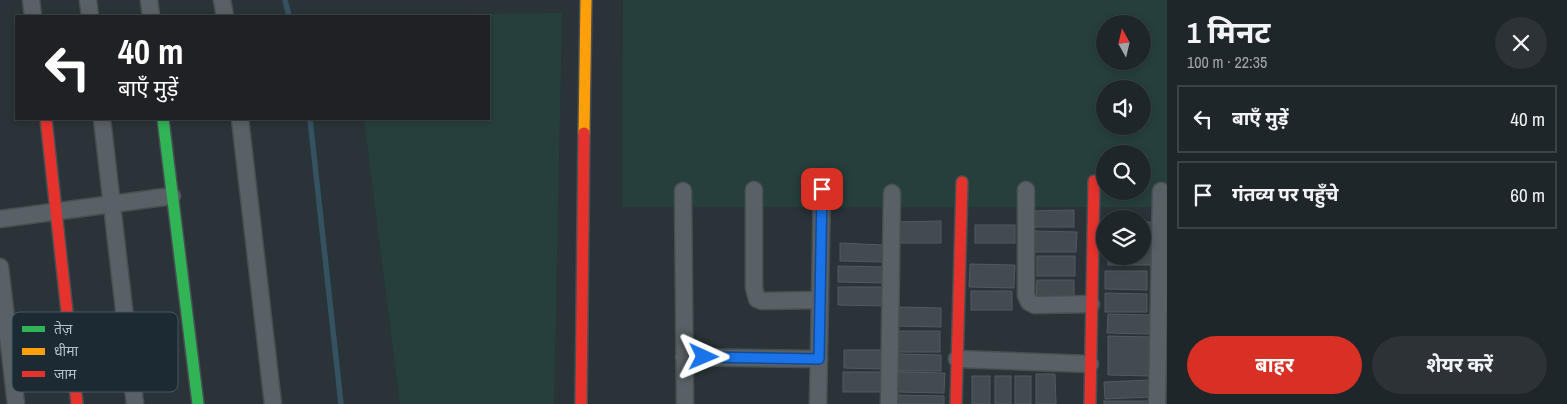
<!DOCTYPE html>
<html lang="hi">
<head>
<meta charset="utf-8">
<style>
	body { margin:0; font-family:"Archivo Narrow","Noto Sans Devanagari",sans-serif; background:#2c3236; color:#f1f3f6; height:100vh; display:flex; flex-direction:column; font-size:19px; white-space:nowrap }
	* { box-sizing:border-box; margin:0 }
	p { font-size:16px; color:#a1a5a8 }
	.icon { flex:none; width:28px; height:28px; fill:none; stroke:currentColor; stroke-width:2; stroke-linecap:round; stroke-linejoin:round }
	.map { position:relative; flex:1; overflow:hidden }
	.side { display:flex; flex-direction:column; background:#1f262a; width:400px }
	.side>* { flex:none }
	.hud { position:absolute; left:15px; top:15px; width:475px; height:105px; border-radius:0px; box-shadow:0 2px 8px #0003,0 0 0 1px #3c4347; background:#202124; color:#fff; overflow:hidden }
	.needle { width:32px; rotate:352deg }
	.buttons { position:absolute; left:1096px; top:15px; display:grid; gap:10px }
	.buttons a { display:grid; place-items:center; width:55px; height:55px; border-radius:50%; background:#1f262a; box-shadow:0 2px 8px #0003,0 0 0 1px #3c4347; font-size:25px }
	.pin { position:absolute; display:grid; place-items:center; width:42px; height:42px; color:#fff; margin:-21px; border-radius:10px; box-shadow:0 2px 8px #0006 }
	.me { position:absolute; width:55px; margin:-28px; rotate:91deg; stroke-linejoin:round; filter:drop-shadow(0 0 4px #0008) }
	.turn { display:flex; align-items:center; gap:18px; height:105px; padding:0 20px; font-size:22px }
	.turn .icon { width:65px; height:65px; stroke-width:2.5 }
	.turn b { display:block; font-size:35px; line-height:42px }
	.round { display:grid; place-items:center; flex:none; width:52px; height:52px; border-radius:26px; background:#2c3236 }
	.head { display:flex; align-items:center; justify-content:space-between; height:85px; padding:0 20px }
	h1 { font-size:30px; font-weight:700; line-height:38px }
	.cta { display:flex; gap:10px; margin-top:auto; padding:10px 20px }
	.cta a { flex:1; height:58px; border-radius:30px; background:#d93025; color:#fff; font-size:20px; font-weight:700; line-height:58px; text-align:center }
	.cta a+a { background:#2c3236; color:#f1f3f6 }
	ul { padding:0; list-style:none }
	li { display:flex; align-items:center; gap:15px; height:68px; margin:0 10px 8px; padding:0 10px; border:2px solid #3c4347; border-radius:0px }
	li div { flex:1 }
	li b { display:block; font-size:19px }
	li em { font-style:normal }
	main { display:flex; flex:1; min-height:0 }
	.map>svg:first-child { display:block }
	.green { fill:#263f3c; fill-rule:evenodd }
	.lines { fill:none; stroke-linecap:round; stroke-linejoin:round }
	.stream { stroke:#355261; stroke-width:5.5 }
	.building { fill:#424b4f; stroke:#515b5f }
	.street-casing { stroke:#474f53; stroke-width:19 }
	.fast-casing { stroke:#474f53; stroke-width:14 }
	.slow-casing { stroke:#474f53; stroke-width:14 }
	.jam-casing { stroke:#474f53; stroke-width:14 }
	.street { stroke:#596166; stroke-width:16 }
	.fast { stroke:#30b455; stroke-width:11 }
	.slow { stroke:#ff9f0a; stroke-width:11 }
	.jam { stroke:#e5322d; stroke-width:11 }
	.route-casing { stroke:#114b97; stroke-width:12 }
	.route { stroke:#1a73e8; stroke-width:9 }
	.key { fill:#1c2b33; stroke:#495860; stroke-width:1 }
	.key-label { font-size:14px; fill:#b3c1c9 }
</style>
</head>
<body>
<main>
<div class="map">
<svg width="1167" height="404" viewBox="0 0 1167 404">
	<rect width="100%" height="100%" fill="#293338"/>
	<g class="green">
		<path d="M623 0H1167V207H622ZM1105 24H1142V61H1105ZM1105 89H1142V126H1105ZM1105 154H1142V191H1105Z"/>
		<polygon points="562,13 554,404 400,404 364,119 489,119 489,16 351,15"/>
	</g>
	<g class="lines">
		<g class="stream">
			<polyline points="285,0 289,16"/>
			<polyline points="310,119 341,404"/>
		</g>
	</g>
	<g class="building">
		<polygon points="1074,210 1074,227 1032,227 1032,211"/>
		<polygon points="941,221 941,243 898,243 898,222"/>
		<rect x="1142" y="222" width="12" height="16"/>
		<rect x="975" y="225" width="40" height="18"/>
		<polygon points="1032,231 1077,232 1076,252 1031,252"/>
		<polygon points="840,243 883,245 883,262 840,261"/>
		<polygon points="1142,245 1153,245 1153,265 1108,265 1108,256 1142,256"/>
		<rect x="1037" y="256" width="38" height="20"/>
		<polygon points="970,264 1015,265 1014,288 969,287"/>
		<polygon points="838,266 884,267 884,283 838,282"/>
		<polygon points="1105,271 1147,271 1147,290 1105,289"/>
		<polygon points="1037,280 1074,280 1074,300 1036,299"/>
		<polygon points="838,287 885,287 885,306 838,305"/>
		<rect x="971" y="291" width="41" height="19"/>
		<polygon points="1105,293 1147,294 1147,312 1105,312"/>
		<polygon points="899,307 941,308 941,327 898,326"/>
		<polygon points="1108,314 1150,315 1149,334 1107,333"/>
		<rect x="895" y="331" width="45" height="21"/>
		<polygon points="1108,336 1150,337 1149,376 1108,375"/>
		<polygon points="844,350 884,350 884,369 844,368"/>
		<polygon points="898,354 941,355 941,371 898,371"/>
		<rect x="843" y="372" width="42" height="20"/>
		<polygon points="898,372 945,373 944,393 897,392"/>
		<polygon points="1036,374 1055,374 1056,404 1036,404"/>
		<rect x="972" y="376" width="18" height="28"/>
		<rect x="995" y="376" width="16" height="28"/>
		<rect x="1015" y="376" width="16" height="28"/>
		<polygon points="1150,380 1151,397 1105,399 1104,382"/>
		<polygon points="897,395 944,396 944,404 897,404"/>
		<rect x="1104" y="401" width="45" height="3"/>
	</g>
	<g class="lines">
		<defs>
			<g id="street">
				<polyline points="31,0 33,16"/>
				<polyline points="88,0 90,16"/>
				<polyline points="149,0 151,16"/>
				<polyline points="222,0 225,16"/>
				<polyline points="102,119 135,404"/>
				<polyline points="240,119 273,404"/>
				<polyline points="754,190 754,288 757,299 762,301 820,300"/>
				<polyline points="1026,190 1026,295 1029,302 1035,305 1091,304"/>
				<polyline points="683,191 685,404"/>
				<polyline points="0,219 172,196"/>
				<polyline points="0,267 16,404"/>
				<polyline points="684,357 819,359"/>
				<polyline points="957,359 1090,364"/>
				<polyline points="818,404 822,189"/>
				<polyline points="889,404 892,193"/>
				<polyline points="1157,404 1161,191"/>
			</g>
			<polyline id="fast" points="163,119 198,404"/>
			<polyline id="slow" points="584,133 586,0"/>
			<g id="jam">
				<polyline points="46,119 77,404"/>
				<polyline points="581,404 584,133"/>
				<polyline points="956,404 962,182"/>
				<polyline points="1090,404 1094,181"/>
			</g>
		</defs>
		<use href="#street" class="street-casing"/>
		<use href="#fast" class="fast-casing"/>
		<use href="#slow" class="slow-casing"/>
		<use href="#jam" class="jam-casing"/>
		<use href="#street" class="street"/>
		<use href="#fast" class="fast"/>
		<use href="#slow" class="slow"/>
		<use href="#jam" class="jam"/>
	</g>
	<g class="lines">
		<defs>
			<polyline id="route" points="704,357 819,359 822,189"/>
		</defs>
		<use href="#route" class="route-casing"/>
		<use href="#route" class="route"/>
	</g>
	<rect x="12" y="312" width="166" height="80" rx="8" class="key"/>
	<rect x="22" y="326" width="23" height="6" fill="#30b455"/>
	<rect x="22" y="348" width="23" height="7" fill="#ff9f0a"/>
	<rect x="22" y="371" width="23" height="6" fill="#e5322d"/>
	<g class="key-label">
		<text x="54" y="334">तेज़</text>
		<text x="54" y="356">धीमा</text>
		<text x="54" y="379">जाम</text>
	</g>
</svg>
<div class="buttons">
<a><svg class="needle" viewBox="-14 -14 28 28"><path d="M0-13l5 13h-10z" fill="#e53935"/><path d="M0 13l5-13h-10z" fill="#a1a5a8"/></svg></a>
<a><svg class="icon" aria-label="sound" viewBox="0 0 24 24"><path d="M4 9h4l5-4v14l-5-4H4zM17 9q2 3 0 6"/></svg></a>
<a><svg class="icon" aria-label="search" viewBox="0 0 24 24"><circle cx="10" cy="10" r="6"/><path d="M15 15l6 6"/></svg></a>
<a><svg class="icon" aria-label="layers" viewBox="0 0 24 24"><path d="M12 4l9 5-9 5-9-5zM3 14l9 5 9-5"/></svg></a>
</div>
<div class="pin" style="left:822px;top:189px;background:#d93025"><svg class="icon" aria-label="arrive" viewBox="0 0 24 24"><path d="M6 21V4h12l-3 4 3 4H6"/></svg></div>
<svg class="me" style="left:704px;top:357px" viewBox="-20 -20 40 40"><path d="M0-17L14 15 0 8-14 15z" fill="#1a73e8" stroke="#fff" stroke-width="4"/></svg>
<div class="hud">
<div class="turn"><svg class="icon" aria-label="left" viewBox="0 0 24 24"><path d="M17 20v-9H6M10 6l-5 5 5 5"/></svg><div><b>40 m</b>बाएँ मुड़ें</div></div>
</div>
</div>
<section class="side">
<div class="head"><div><h1>1 मिनट</h1><p>100 m · 22:35</p></div><a class="round"><svg class="icon" aria-label="close" viewBox="0 0 24 24"><path d="M6 6l12 12M18 6L6 18"/></svg></a></div>
<ul>
<li><svg class="icon" aria-label="left" viewBox="0 0 24 24"><path d="M17 20v-9H6M10 6l-5 5 5 5"/></svg><div><b>बाएँ मुड़ें</b></div><em>40 m</em></li>
<li><svg class="icon" aria-label="arrive" viewBox="0 0 24 24"><path d="M6 21V4h12l-3 4 3 4H6"/></svg><div><b>गंतव्य पर पहुँचे</b></div><em>60 m</em></li>
</ul>
<div class="cta"><a>बाहर</a><a>शेयर करें</a></div>
</section>
</main>
</body>
</html>
